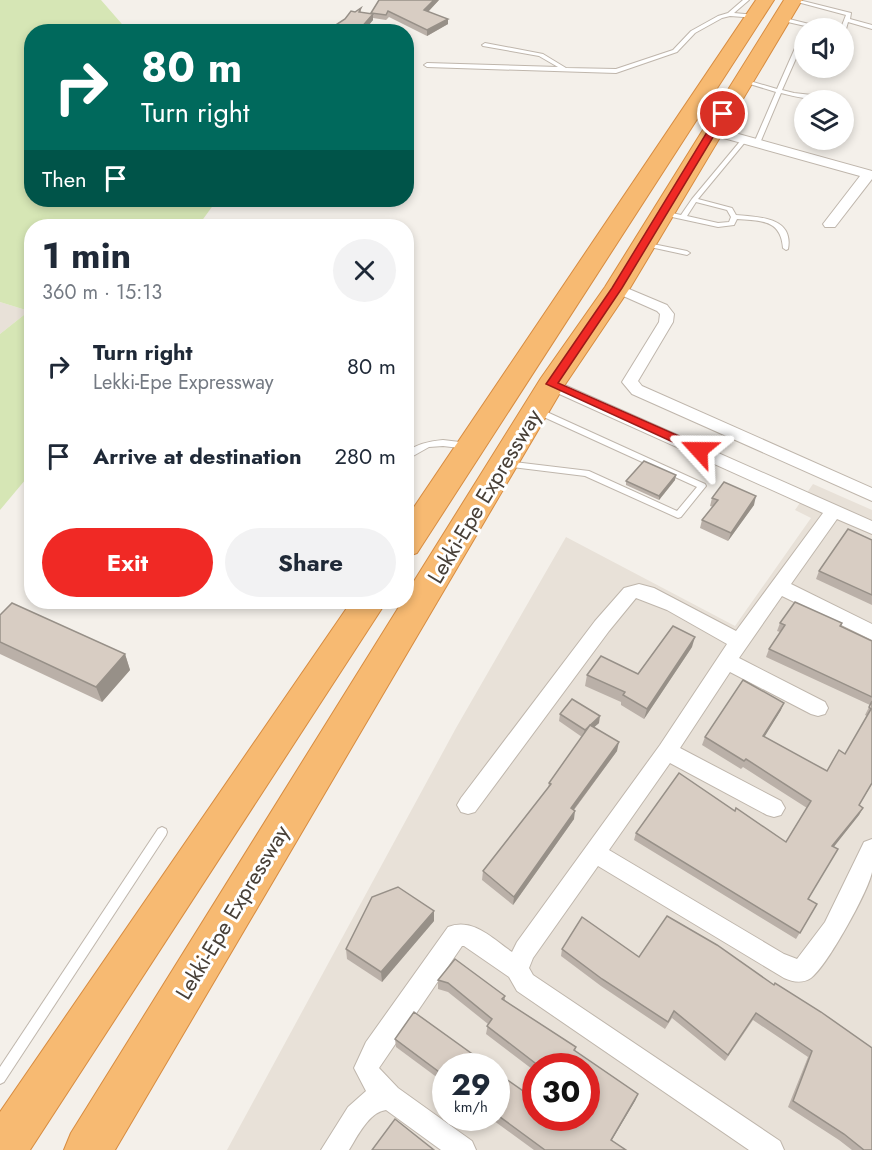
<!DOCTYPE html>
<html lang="en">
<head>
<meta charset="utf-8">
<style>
	body { margin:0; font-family:Jost,sans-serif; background:#f2f2f3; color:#1f2937; height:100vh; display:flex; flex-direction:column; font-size:22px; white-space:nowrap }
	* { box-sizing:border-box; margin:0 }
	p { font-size:20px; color:#747a83 }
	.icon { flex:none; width:33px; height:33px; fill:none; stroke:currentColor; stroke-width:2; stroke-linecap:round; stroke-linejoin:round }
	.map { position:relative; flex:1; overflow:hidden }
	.details { position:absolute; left:24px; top:219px; width:390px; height:390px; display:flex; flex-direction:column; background:#fff; border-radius:24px; box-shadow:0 3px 9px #0003 }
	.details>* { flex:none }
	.banner { position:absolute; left:24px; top:24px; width:390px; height:183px; border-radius:24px; box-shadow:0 3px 9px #0003; background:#00695c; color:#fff; overflow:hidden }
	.buttons { position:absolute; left:794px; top:18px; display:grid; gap:12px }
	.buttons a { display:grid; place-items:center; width:60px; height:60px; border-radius:50%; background:#fff; box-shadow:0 3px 9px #0003; font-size:30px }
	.speed { position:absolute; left:432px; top:1053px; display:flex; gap:12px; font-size:30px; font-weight:700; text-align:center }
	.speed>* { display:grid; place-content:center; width:78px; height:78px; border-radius:50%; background:#fff; box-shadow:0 3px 9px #0003; line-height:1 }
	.speed small { font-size:15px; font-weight:400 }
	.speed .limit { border:9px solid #d22; background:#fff; color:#111 }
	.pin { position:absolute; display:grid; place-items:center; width:51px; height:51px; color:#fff; margin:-26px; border:3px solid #fff; border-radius:50%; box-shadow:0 2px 6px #0007 }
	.me { position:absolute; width:66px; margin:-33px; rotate:294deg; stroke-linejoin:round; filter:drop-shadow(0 0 4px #0008) }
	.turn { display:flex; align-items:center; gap:21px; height:126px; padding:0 18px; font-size:27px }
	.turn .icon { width:78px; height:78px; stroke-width:2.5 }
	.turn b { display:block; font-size:42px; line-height:51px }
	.then { display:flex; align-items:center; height:57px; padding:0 18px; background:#0003; gap:12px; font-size:22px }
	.round { display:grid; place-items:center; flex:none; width:63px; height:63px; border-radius:32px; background:#f2f2f3 }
	.overview { display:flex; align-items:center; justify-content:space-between; height:102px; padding:0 18px }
	h1 { font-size:36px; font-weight:700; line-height:45px }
	.cta { display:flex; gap:12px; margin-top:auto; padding:12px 18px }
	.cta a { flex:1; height:69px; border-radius:36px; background:#f02925; color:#fff; font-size:24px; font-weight:700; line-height:69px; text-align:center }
	.cta a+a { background:#f2f2f3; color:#1f2937 }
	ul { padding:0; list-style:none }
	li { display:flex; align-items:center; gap:18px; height:90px; padding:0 18px }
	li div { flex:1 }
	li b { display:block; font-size:22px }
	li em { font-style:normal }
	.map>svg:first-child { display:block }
	.residential { fill:#e8e1d8; fill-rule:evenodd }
	.green { fill:#d6e6b5 }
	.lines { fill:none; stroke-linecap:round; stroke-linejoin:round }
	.lane-casing { stroke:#bfb6ac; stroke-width:2 }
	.street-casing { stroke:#bfb6ac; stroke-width:2 }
	.highway-casing { stroke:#d78c41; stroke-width:2 }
	.lane { fill:#fff; fill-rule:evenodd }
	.street { fill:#fff; fill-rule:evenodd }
	.highway { fill:#f7ba72; fill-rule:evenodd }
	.wall { fill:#bab0a8 }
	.shaded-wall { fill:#979088 }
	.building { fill:#d8cdc3; stroke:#979088; stroke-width:1.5 }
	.route { fill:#f02925; stroke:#9c1b18; stroke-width:1.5 }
	.labels { text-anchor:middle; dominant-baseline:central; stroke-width:6; stroke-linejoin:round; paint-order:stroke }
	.street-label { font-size:22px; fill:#484038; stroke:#fff }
</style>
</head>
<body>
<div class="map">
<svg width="872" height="1150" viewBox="0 0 872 1150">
	<rect width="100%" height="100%" fill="#f4f0ea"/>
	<g class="residential">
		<polygon points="0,302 29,311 0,334"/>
		<path d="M813 484 872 510V1150H227L456 728 566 537 735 626 811 518 795 510ZM446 1066H496V1118H446ZM536 1066H586V1118H536Z"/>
	</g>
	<polygon class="green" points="0,0 101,0 128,31 32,32 32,200 217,200 198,226 32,226 31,473 0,510 0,334 29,311 0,302"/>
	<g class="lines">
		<defs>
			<g id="lane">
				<polygon points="743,0 749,0 734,13 755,15 758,17 757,18 730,16 722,18 695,33 677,52 616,73 427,67 424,65 427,63 558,67 539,56 483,46 482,45 485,43 543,54 566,68 616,69 673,50 691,31 718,16 728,13"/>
				<polygon points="790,0 799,0 851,13 850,19 872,25 872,29 848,22 846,29 843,31 843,28 841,28 846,15"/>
				<polygon points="781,17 821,27 822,28 814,28 779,20 778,19"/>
				<path d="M796 46 801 47 782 90 794 93 838 98 841 100C822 102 800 98 781 93L760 143 755 144 754 143 776 92 740 81 743 79 777 89Z"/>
				<path d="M744 138 746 139V141L698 199 732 208 736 215C759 217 794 217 788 249L786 250 783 248C781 219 760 221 737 219L734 225 718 227 663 215 660 213 663 211 681 215 692 199 742 139ZM696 202 727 210 731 217 729 222 718 223 687 216Z"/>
				<polygon points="643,242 687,251 690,253 687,255 641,245 640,244"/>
				<polygon points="538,408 705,484 706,486 681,517 678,518 585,476 503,466 502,464 503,462 506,461 589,471 677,511 697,487 535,413 534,411 535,409"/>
				<path d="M443 440 468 443 472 446 468 449 443 446 429 447 406 460V452C417 444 429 441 443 440Z"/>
				<polygon points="162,827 166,829 167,832 166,835 4,1082 0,1084 0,1067 158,829"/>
			</g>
			<g id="street">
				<polygon points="713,127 872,171 872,179 835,227 825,227 823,224 860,176 709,134 707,131"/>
				<polygon points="617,284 667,305 674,314 673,322 638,381 642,386 872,488 872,501 632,394 622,382 659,322 660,314 657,311 612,291 610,288"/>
				<path d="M551 379 872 521V534L837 519 791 584 872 624V640L782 596 739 658 825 702 828 708 825 714 818 716 811 714 730 672 680 748 781 801 785 808 781 815 774 817 767 815 670 763 609 850 784 954 797 959 825 922 864 842 872 839C872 849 872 862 872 872 868 892 827 966 811 978 802 984 793 982 784 978L598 866 533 958 529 968 533 975 780 1141 784 1150H749L517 991 509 977 464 946H462L379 1068 398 1088 472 1141 476 1150H441L386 1110C369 1112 357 1137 349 1150H321L348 1107 366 1091 354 1068 366 1042 448 927C473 917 493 939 512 952L517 942 660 745 727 644 667 610 636 598 609 631 475 812 468 814 461 812 457 805 461 798 595 621 624 588 639 584 654 588 736 631 823 513 546 388 543 384Z"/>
			</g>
			<g id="highway">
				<polygon points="756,0 774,0 417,553 406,557 406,519"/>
				<polygon points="784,0 802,0 630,288 564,386 115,1150 64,1150 71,1133 402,602 406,602 406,594 541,378 605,287"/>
				<polygon points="351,602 386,602 30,1150 0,1150 0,1112"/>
			</g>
		</defs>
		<use href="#lane" class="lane-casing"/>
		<use href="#street" class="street-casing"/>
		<use href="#highway" class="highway-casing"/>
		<use href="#lane" class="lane"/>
		<use href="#street" class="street"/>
		<use href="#highway" class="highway"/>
	</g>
	<g class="wall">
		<polygon points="439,0 428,12 448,19 448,24 427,36 389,17 386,20 373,18 373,20 363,32 325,32 361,8 361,12 371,14 371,13"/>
		<polygon points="675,480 659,500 626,485 626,481"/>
		<polygon points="712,498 754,505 728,541 700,528 702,520 713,507 710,506"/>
		<polygon points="872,540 872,605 816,579 819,571"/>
		<polygon points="0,615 125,654 130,670 102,702 0,654"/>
		<polygon points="780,623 842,623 841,627 872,641 872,784 859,805 863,808 859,815 834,846 808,899 817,904 796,939 634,840 636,833 735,811 786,842 807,808 743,767 741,769 702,745 705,737 781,710 764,737 827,771 845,754 867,716 865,715 870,705 766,657 769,649 780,632 777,631"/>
		<polygon points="692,647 644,719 621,705 621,702 585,686 587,675 638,674"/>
		<polygon points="560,714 599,723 594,727 617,751 574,810 574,819 513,905 482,880 483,871 548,788 549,783 582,737 559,721"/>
		<polygon points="434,921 382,982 347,959 346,949"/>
		<polygon points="562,949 639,957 774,985 872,1150 852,1150 839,1140 788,1107 808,1057 753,1020 725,1061 672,1018 665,1029 601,986 561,956"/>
		<polygon points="438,980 505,996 505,1001 576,1047 575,1051 638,1094 635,1101 612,1140 626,1150 534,1150 490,1118 496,1118 496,1072 536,1118 586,1118 586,1066 536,1066 536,1072 486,1034 488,1024 448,992 438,989"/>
		<polygon points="395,1039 446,1066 446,1084 396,1047"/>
	</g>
	<g class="shaded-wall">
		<polygon points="434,0 439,0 424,16 424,10"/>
		<polygon points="373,14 373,20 363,32 360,32 360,29"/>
		<polygon points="448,19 448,24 427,36 427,30"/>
		<polygon points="676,475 675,480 659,500 659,496"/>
		<polygon points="756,496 754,505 728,541 731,533"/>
		<polygon points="695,637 692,647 644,719 647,709"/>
		<polygon points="125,654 130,670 102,702 96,687"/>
		<polygon points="784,703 781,710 760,744 763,736"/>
		<polygon points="600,716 599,723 583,737 585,730"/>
		<polygon points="619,742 617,751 569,816 571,808"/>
		<polygon points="863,808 859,815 829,853 832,846"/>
		<polygon points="575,811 574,819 513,905 514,897"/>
		<polygon points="434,911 434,921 382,982 381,972"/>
		<polygon points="638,1094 635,1101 608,1146 611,1140"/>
	</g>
	<g class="building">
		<polygon points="379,0 434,0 424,10 448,19 427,30 388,11 386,15 371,13"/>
		<polygon points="361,8 359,12 373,14 360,29 350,27 348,32 325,32 345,19 351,11 355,12"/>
		<polygon points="644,461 676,475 659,496 626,481"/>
		<polygon points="724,482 756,496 731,533 702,520 718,500 712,498"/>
		<polygon points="848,529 872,540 872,595 819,571"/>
		<polygon points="795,602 842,623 840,626 872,641 872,697 769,649 785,625 780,623"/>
		<polygon points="12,603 125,654 96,687 0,642 0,615"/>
		<polygon points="673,626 695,637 647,709 623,695 625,692 587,675 601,656 638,674"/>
		<polygon points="743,680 784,703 763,736 827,771 839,750 845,754 871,709 869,707 872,701 872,783 859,805 863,808 832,846 838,849 808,899 817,904 800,933 636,833 679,773 735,811 736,808 786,842 811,801 746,759 744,761 705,737"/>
		<polygon points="572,699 600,716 585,730 560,714"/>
		<polygon points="590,725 619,742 571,808 575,811 514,897 483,871 551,784 549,783"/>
		<polygon points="398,887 434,911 381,972 346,949 372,897"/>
		<polygon points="667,916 717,945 774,985 775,983 821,1012 872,1048 872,1150 864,1150 844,1134 793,1101 812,1051 756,1013 728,1055 674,1011 668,1022 602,979 562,949 582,917 639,957"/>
		<polygon points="455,959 505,996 502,999 576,1047 574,1050 638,1094 611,1140 626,1150 545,1150 496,1114 496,1072 536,1100 536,1118 586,1118 586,1066 539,1066 487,1026 492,1019 448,983 438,980"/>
		<polygon points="414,1012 489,1066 446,1066 446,1077 395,1039"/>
		<polygon points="395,1119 434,1150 372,1150"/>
	</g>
	<polygon class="route" points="723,112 727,114 622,288 558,383 704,447 705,450 704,453 699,454 546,384 612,288 718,114"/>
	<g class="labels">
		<g class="street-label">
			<text transform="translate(484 496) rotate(-59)">Lekki-Epe Expressway</text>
			<text transform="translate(232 912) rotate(-59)">Lekki-Epe Expressway</text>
		</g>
	</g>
</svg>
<div class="buttons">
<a><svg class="icon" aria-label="sound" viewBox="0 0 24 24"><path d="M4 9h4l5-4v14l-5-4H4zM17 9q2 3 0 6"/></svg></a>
<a><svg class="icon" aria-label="layers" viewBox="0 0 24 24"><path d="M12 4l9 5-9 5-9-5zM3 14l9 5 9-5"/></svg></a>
</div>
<div class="speed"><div>29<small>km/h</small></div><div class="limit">30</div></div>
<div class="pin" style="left:723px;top:114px;background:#d93025"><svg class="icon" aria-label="arrive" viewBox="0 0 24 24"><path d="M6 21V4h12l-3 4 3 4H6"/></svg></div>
<svg class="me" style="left:699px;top:450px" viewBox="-20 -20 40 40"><path d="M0-17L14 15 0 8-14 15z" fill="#f02925" stroke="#fff" stroke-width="4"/></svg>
<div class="banner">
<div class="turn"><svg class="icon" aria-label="right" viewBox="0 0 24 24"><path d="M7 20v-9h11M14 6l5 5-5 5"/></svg><div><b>80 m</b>Turn right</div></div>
<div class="then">Then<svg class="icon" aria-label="arrive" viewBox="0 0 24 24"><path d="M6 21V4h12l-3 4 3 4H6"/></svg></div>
</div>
<section class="details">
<div class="overview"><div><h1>1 min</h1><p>360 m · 15:13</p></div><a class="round"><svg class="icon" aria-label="close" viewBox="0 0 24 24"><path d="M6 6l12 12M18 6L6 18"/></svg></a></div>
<ul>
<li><svg class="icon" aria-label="right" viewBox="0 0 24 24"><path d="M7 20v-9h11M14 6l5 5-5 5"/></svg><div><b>Turn right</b><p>Lekki-Epe Expressway</p></div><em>80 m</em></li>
<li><svg class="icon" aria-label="arrive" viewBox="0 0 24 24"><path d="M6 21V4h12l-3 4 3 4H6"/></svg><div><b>Arrive at destination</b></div><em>280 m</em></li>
</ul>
<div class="cta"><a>Exit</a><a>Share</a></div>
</section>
</div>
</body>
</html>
